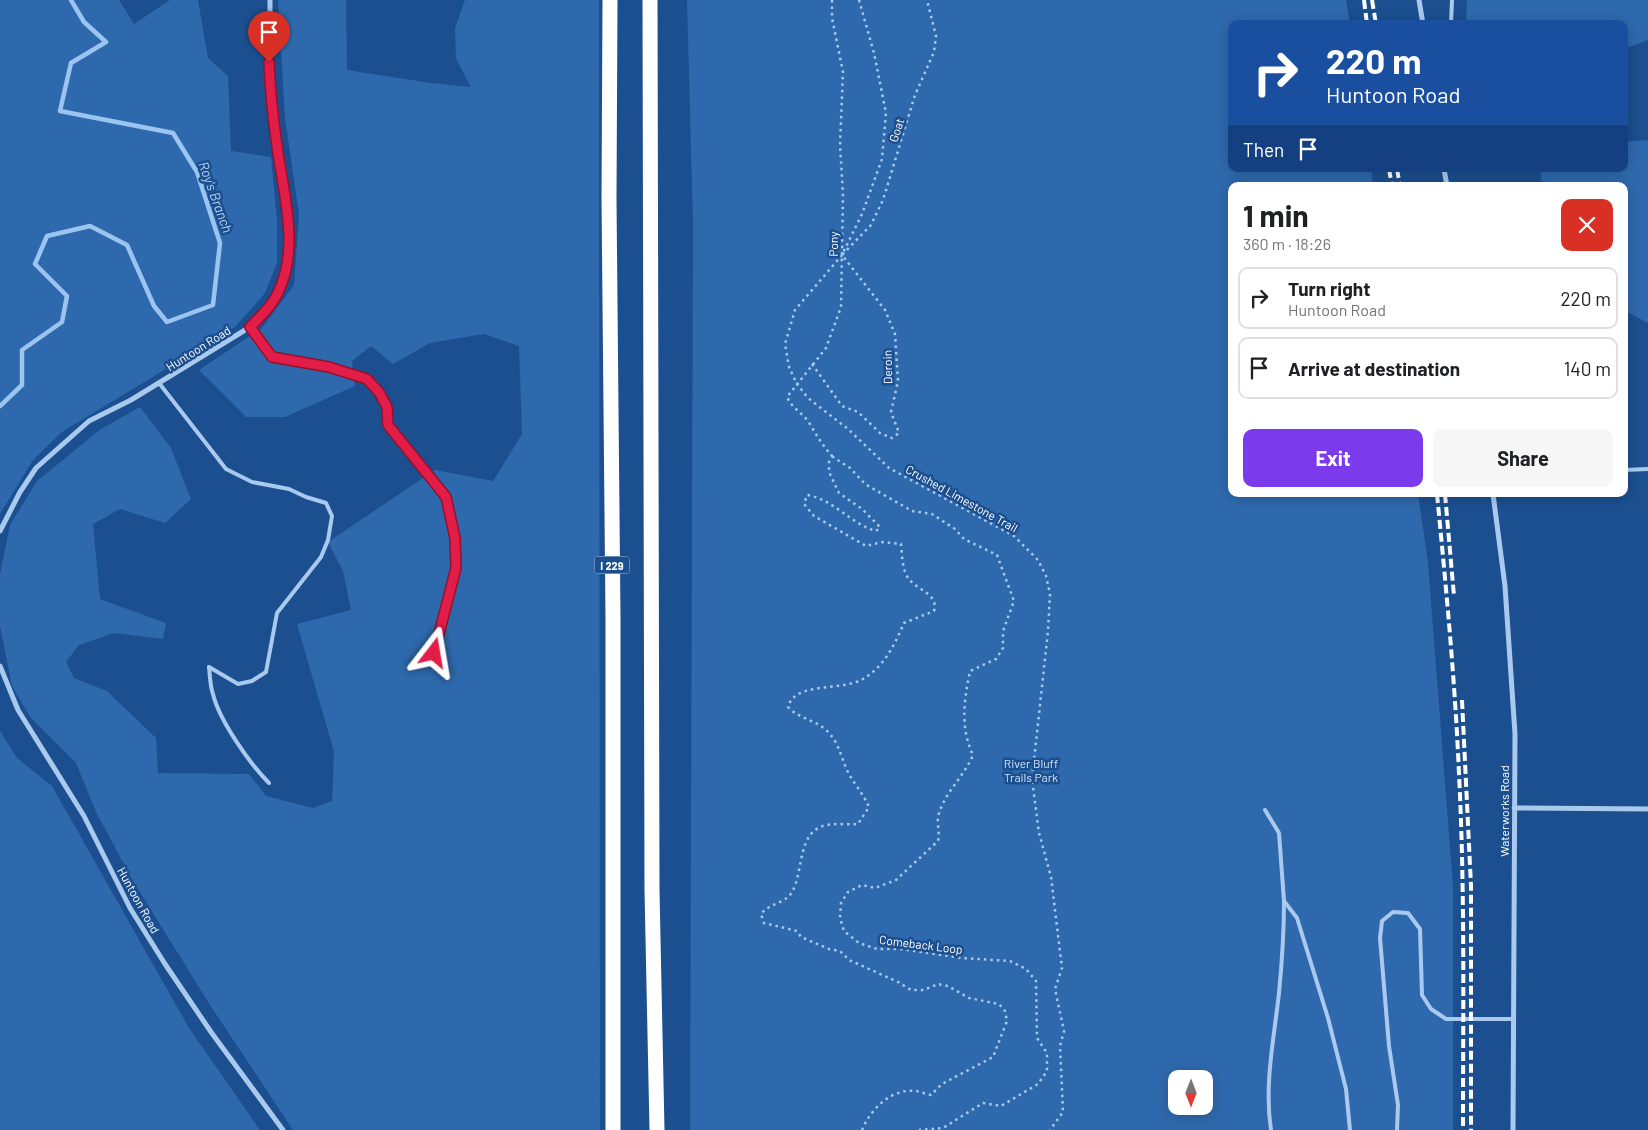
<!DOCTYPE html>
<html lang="en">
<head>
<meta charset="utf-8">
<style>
	body { margin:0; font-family:Barlow,sans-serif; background:#f6f6f6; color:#202124; height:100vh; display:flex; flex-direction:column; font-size:19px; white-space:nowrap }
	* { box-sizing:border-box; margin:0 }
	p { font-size:16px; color:#757577 }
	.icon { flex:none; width:28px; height:28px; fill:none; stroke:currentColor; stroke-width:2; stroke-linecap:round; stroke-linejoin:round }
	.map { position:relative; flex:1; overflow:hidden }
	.panel { position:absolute; left:1228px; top:182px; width:400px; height:315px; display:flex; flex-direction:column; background:#fff; border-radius:10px; box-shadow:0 2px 12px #0003 }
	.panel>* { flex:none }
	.top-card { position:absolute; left:1228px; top:20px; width:400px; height:152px; border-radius:10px; box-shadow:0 2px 12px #0003; background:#1a4fa0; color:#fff; overflow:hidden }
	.needle { width:32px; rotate:180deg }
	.tools { position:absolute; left:1168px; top:1070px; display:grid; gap:10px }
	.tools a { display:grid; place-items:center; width:45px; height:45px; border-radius:10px; background:#fff; box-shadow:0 2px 12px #0003; font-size:25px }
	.pin { position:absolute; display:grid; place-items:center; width:42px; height:42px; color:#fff; margin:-51px -21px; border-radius:50% 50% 50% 0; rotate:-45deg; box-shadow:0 0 5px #0007 }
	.pin .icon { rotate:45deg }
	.me { position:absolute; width:55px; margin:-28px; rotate:14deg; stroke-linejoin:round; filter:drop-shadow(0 0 4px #0008) }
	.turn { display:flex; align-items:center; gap:18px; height:105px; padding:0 15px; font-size:22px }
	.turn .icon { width:65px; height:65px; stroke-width:2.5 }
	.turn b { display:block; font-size:35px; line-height:42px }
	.then { display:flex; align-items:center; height:48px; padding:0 15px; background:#0003; gap:10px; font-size:19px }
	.round { display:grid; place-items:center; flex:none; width:52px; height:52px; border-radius:10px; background:#f6f6f6 }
	.head { display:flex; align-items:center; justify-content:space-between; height:85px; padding:0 15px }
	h1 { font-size:30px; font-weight:700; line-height:38px }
	.primary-button { display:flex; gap:10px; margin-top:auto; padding:10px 15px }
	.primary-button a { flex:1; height:58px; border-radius:10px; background:#7c3aed; color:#fff; font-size:20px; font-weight:700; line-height:58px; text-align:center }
	.primary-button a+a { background:#f6f6f6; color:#202124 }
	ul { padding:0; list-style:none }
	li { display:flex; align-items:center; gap:15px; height:62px; margin:0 10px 8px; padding:0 5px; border:2px solid #e0e0e0; border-radius:10px }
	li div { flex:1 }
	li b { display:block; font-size:19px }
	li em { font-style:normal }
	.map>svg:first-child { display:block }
	.green { fill:#2e69ad; fill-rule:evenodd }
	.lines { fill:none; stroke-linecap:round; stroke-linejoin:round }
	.stream { stroke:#9cc4f0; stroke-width:4.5 }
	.path { stroke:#a9c9ee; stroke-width:2.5; stroke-dasharray:2.5 4; stroke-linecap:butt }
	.lane { stroke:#a9c9ee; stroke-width:4 }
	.street { stroke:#a9c9ee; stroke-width:5 }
	.highway { stroke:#fff; stroke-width:15 }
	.rail { stroke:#fff; stroke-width:4; stroke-dasharray:9 4; stroke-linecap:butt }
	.route-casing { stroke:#92132f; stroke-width:12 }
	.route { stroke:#e11d48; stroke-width:9 }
	.labels { text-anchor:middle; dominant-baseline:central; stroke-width:5; stroke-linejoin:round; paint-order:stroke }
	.shield { fill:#1b4f8f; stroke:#bbcadd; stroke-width:1 }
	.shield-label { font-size:11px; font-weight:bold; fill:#fff }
	.street-label { font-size:12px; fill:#fff; stroke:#1b4f8f }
	.park-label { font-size:12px; fill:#cfe3fa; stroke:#1b4f8f }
	.water-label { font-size:14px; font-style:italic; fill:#b5d3f5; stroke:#1b4f8f }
</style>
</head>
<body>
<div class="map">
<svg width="1648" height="1130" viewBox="0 0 1648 1130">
	<rect width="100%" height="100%" fill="#1b4f8f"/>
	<g class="green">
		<polygon points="0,0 119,0 134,24 170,0 198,0 208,58 228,76 231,151 271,157 277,220 277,263 265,293 235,327 62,432 33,460 0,514"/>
		<polygon points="278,0 346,0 347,70 431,83 471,87 456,59 455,28 465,0 599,0 600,1130 293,1130 210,1005 133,881 96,812 76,763 31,718 12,686 0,626 0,574 10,525 37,481 101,429 140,407 171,448 191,499 165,523 120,509 93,524 100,599 166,623 163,639 114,633 79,645 66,662 74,678 107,691 156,738 158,773 249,774 266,796 313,808 332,801 334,752 297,624 351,610 343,571 328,542 435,470 493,481 522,434 519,346 484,334 430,343 393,364 371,346 352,361 355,386 285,417 246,417 199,370 262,328 294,285 299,215 285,118"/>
		<path d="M687 0H1346L1350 24H1231V169H1371L1373 186H1231V494H1418L1428 562 1453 886V1130H690L693 226ZM1176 1079H1204V1106H1176Z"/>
		<polygon points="1467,0 1648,0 1648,40 1624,49 1624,24 1466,24"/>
		<polygon points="1648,140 1648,323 1624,310 1624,186 1542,186 1540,169 1624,169 1624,142"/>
		<polygon points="0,731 17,758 52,786 189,1028 260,1130 0,1130"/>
	</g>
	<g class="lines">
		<polyline class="stream" points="0,406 22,385 22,350 62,322 67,296 35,264 47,236 90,226 127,245 154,306 167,322 213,305 220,243 197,172 173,133 60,111 71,63 106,42 84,22 71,0"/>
		<g class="path">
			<path d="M832 0V18L843 72 840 145 843 194 841 307 826 348 787 397C792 408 801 412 808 421 816 434 822 445 833 457"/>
			<polyline points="859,0 874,53 886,113 882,159 862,214 842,255 795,310 785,344 789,367 797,384 808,398 848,429 889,468 1014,536 1038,560 1046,576 1050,594 1048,631 1032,779 1039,833 1051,877 1062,968 1055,989 1064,1031 1060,1046 1063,1112 1050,1130"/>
			<polyline points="812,364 842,406 858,412 880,433 892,438 899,433 891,412 898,381 895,334 885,310 842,255 871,225 883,200 915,95 934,52 936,36 927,0"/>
			<path d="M862 1130C870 1110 891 1088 916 1091 921 1092 926 1094 931 1095L942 1084 993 1057 1007 1021 1005 1011 999 1004 969 998 948 986 938 984 924 990H911L898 982 849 960 840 951 829 949 801 937 797 931 764 923 761 914C769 903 785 904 792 892 804 871 797 830 827 825 837 823 848 825 858 824L869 807C864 795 855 785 849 774 841 759 840 744 828 732 817 720 799 719 788 707 795 681 840 692 863 679 884 667 895 644 904 623L934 611C939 594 917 590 909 579 902 571 902 554 901 544L882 542 866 546 814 516 804 504 807 495C833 499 851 524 876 531L880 527 862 509 839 493 829 472V462L833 457 850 468 865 484 912 511 932 514 955 529 964 539 997 555 1014 601 1003 631V648L996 659 970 671C964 700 960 728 973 755 964 777 943 794 938 817 937 825 940 833 938 841L896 880 875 888 862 885 848 892 841 903 840 918 844 931 859 943 877 949H901L962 958 1010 961 1026 969 1036 981 1037 1038 1047 1053V1071L1038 1084 1001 1106 983 1103 943 1128 919 1130"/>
		</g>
		<g class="lane">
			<polyline points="1451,24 1452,0"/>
			<path d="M250 327 272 357C302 361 363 366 380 394 387 406 386 422 392 429 407 448 437 477 446 498 468 549 447 603 434 653"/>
			<polyline points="159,383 226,469 252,482 289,489 306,497 326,503 332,516 328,540 321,557 277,613 266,672 252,681 238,684 209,667"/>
			<polyline points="1624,470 1648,469"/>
			<path d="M209 667C210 676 210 686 213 694 219 720 250 764 269 783"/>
			<polyline points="1265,810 1279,833 1284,901 1297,918 1328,1018 1346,1089 1350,1130"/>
			<path d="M1271 1130C1264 1084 1274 1039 1279 993 1282 962 1284 932 1284 901"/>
			<polyline points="1397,1130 1398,1105 1389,1046 1380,938 1382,921 1393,912 1408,913 1420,929 1422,995 1431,1009 1446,1019 1513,1019"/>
		</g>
		<g class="street">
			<polyline points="1419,0 1423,24"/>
			<polyline points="1444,169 1447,186"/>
			<polyline points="1493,494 1505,586 1515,734 1513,1130"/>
			<polyline points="0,531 20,492 36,468 89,421 131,400 250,327 270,307 280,289 286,271 288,239 286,199 277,146 270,80 270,0"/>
			<polyline points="0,666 18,710 84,816 130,908 165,964 211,1032 283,1130"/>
			<polyline points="1514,808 1648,809"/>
		</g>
		<g class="highway">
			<polyline points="610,0 609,199 613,618 613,1130"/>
			<polyline points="650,0 652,890 657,1130"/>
		</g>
		<g class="rail">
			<polyline points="1364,0 1367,24"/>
			<polyline points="1372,0 1376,24"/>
			<polyline points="1389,169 1392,186"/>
			<polyline points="1397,169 1400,186"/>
			<path d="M1437 494C1446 587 1455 680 1459 774 1465 892 1463 1011 1463 1130"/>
			<polyline points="1445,494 1454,596"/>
			<polyline points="1462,700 1471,886 1471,1130"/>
		</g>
	</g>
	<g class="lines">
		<defs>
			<path id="route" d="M269 62C270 90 273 118 277 146 283 191 299 245 280 288 274 304 262 315 250 327L272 357 329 367 367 379 379 392 387 407 388 425 446 497 455 538 456 568 434 653"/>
		</defs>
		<use href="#route" class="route-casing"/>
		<use href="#route" class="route"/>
	</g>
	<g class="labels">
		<rect class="shield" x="594.5" y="556.5" width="35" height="17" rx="4"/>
		<g class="shield-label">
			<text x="612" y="565">I 229</text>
		</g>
		<g class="street-label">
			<text transform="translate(896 130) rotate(-72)">Goat</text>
			<text transform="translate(833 244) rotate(-89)">Pony</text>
			<text transform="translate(198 348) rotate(-32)">Huntoon Road</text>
			<text transform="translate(887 367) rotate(-91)">Deroin</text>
			<text transform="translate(962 498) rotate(29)">Crushed Limestone Trail</text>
			<text transform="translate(1504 811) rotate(-90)">Waterworks Road</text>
			<text transform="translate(139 900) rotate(61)">Huntoon Road</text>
			<text transform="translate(921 944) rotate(7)">Comeback Loop</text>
		</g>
		<g class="park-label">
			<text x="1031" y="763">River Bluff<tspan x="1031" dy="14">Trails Park</tspan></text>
		</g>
		<g class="water-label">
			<text transform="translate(216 197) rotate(70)">Roy's Branch</text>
		</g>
	</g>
</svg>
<div class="tools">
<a><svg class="needle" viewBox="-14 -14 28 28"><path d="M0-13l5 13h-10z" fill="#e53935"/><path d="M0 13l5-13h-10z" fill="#757577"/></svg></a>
</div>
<div class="pin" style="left:269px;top:62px;background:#d93025"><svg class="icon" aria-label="arrive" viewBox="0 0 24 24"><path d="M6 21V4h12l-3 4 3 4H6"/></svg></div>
<svg class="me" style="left:434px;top:653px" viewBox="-20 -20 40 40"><path d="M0-17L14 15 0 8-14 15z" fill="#e11d48" stroke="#fff" stroke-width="4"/></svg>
<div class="top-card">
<div class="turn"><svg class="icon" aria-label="right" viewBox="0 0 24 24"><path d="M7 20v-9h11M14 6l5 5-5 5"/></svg><div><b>220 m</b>Huntoon Road</div></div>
<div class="then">Then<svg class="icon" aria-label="arrive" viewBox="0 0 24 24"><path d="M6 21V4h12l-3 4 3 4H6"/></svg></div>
</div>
<section class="panel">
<div class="head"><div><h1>1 min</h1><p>360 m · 18:26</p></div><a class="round" style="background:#d93025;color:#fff"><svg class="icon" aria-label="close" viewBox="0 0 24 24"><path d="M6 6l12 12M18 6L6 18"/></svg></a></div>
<ul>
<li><svg class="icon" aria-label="right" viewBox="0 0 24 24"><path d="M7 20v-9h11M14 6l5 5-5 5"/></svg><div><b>Turn right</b><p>Huntoon Road</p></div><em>220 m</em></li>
<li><svg class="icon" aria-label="arrive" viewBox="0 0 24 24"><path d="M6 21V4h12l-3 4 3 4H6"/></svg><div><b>Arrive at destination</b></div><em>140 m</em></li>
</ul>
<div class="primary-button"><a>Exit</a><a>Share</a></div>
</section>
</div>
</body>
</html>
